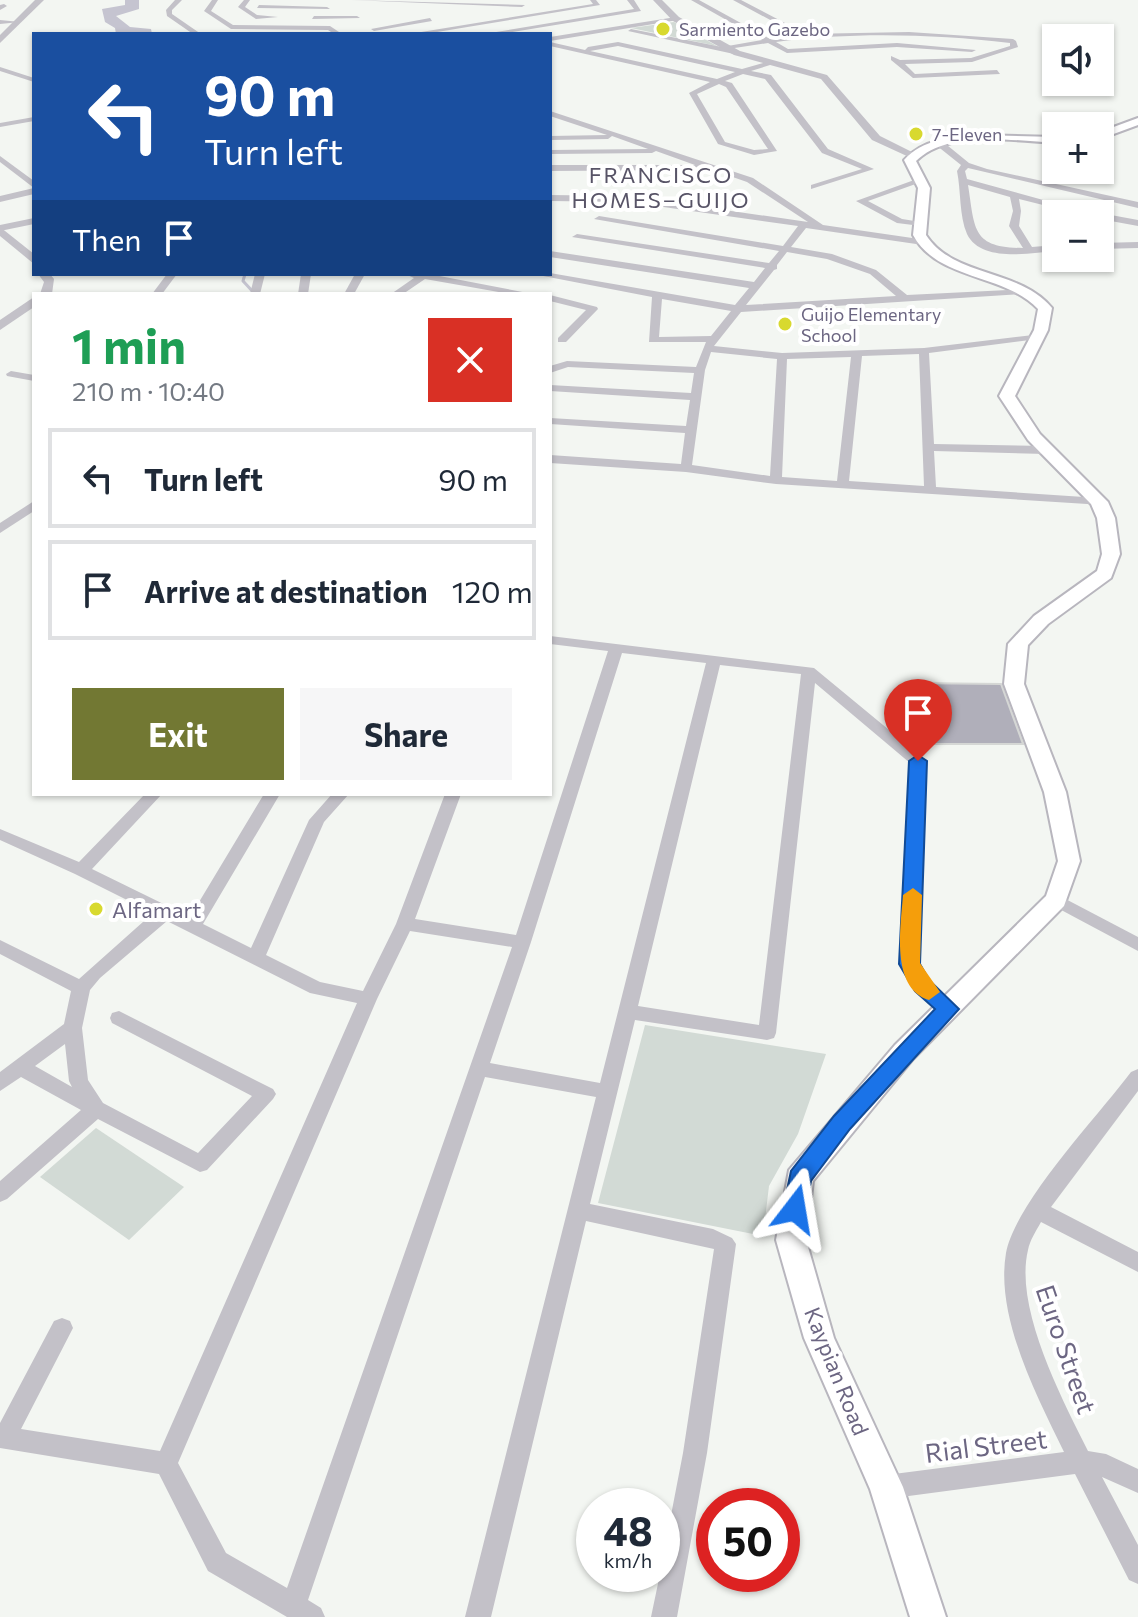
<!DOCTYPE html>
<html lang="en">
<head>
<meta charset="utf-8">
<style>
	body { margin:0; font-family:Commissioner,sans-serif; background:#f6f6f7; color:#1f2937; height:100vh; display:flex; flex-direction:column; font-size:30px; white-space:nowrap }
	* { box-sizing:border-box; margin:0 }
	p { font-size:26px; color:#747a83 }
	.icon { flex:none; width:44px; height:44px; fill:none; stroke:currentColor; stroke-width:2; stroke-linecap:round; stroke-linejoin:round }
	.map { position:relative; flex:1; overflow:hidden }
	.side { position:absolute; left:32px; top:292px; width:520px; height:504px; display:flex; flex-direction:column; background:#fff; border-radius:0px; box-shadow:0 2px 6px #0004 }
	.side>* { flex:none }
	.banner { position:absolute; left:32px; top:32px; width:520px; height:244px; border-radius:0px; box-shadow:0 2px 6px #0004; background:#1a4fa0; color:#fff; overflow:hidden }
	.buttons { position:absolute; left:1042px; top:24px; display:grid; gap:16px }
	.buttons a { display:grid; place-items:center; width:72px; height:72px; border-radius:0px; background:#fff; box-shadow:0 2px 6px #0004; font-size:40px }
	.speed { position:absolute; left:576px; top:1488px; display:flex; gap:16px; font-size:40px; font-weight:700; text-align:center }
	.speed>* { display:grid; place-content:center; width:104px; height:104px; border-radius:50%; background:#fff; box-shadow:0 2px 6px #0004; line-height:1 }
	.speed small { font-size:20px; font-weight:400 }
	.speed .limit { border:12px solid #d22; background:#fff; color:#111 }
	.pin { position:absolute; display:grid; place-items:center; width:68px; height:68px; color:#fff; margin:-82px -34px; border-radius:50% 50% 50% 0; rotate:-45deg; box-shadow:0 0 8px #0007 }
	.pin .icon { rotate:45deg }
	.me { position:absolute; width:88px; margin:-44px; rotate:14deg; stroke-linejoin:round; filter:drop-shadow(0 0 6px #0008) }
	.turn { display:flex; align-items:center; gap:28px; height:168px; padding:0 40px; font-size:36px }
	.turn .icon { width:104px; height:104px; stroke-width:2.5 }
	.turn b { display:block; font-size:56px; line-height:68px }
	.then { display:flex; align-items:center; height:76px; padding:0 40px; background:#0003; gap:16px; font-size:30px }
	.round { display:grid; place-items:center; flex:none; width:84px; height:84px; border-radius:0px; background:#f6f6f7 }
	.overview { display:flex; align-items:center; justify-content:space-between; height:136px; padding:0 40px }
	h1 { font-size:48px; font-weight:700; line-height:60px; color:#1e9e55 }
	.button { display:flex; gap:16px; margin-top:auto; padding:16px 40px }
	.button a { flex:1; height:92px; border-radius:0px; background:#727833; color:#fff; font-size:32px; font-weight:700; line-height:92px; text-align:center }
	.button a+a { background:#f6f6f7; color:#1f2937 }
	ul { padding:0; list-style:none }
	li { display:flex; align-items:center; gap:24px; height:100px; margin:0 16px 12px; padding:0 24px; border:4px solid #e0e1e3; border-radius:0px }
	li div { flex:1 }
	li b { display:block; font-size:30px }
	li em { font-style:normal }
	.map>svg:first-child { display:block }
	.green { fill:#d2dad5 }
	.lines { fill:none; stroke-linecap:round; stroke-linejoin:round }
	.stream { stroke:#c5c4d0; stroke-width:3 }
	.river { fill:#c5c4d0; fill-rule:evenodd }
	.building { fill:#b0afba; stroke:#d5d7d5; stroke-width:2 }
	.secondary-casing { stroke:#b8b6be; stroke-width:4 }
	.minor { fill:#c3c1c8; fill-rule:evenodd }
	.tertiary { fill:#c3c1c8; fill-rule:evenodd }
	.secondary { fill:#fff; fill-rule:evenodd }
	.route { fill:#1a73e8; stroke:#114b97; stroke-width:2 }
	.slow { fill:#f59e0b }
	.poi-dot { fill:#d8d92f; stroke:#fff; stroke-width:3 }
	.labels { text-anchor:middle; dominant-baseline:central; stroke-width:8; stroke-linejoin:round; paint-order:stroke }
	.far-poi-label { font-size:18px; fill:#6c6682; stroke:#fff; text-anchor:start }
	.far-quarter-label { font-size:22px; letter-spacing:2px; fill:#585467; stroke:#fff }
	.poi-label { font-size:22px; fill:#6c6682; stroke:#fff; text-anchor:start }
	.street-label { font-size:22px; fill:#6c6682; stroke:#fff }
	.near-street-label { font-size:26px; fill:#6c6682; stroke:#fff }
</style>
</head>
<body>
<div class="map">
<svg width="1138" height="1617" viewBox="0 0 1138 1617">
	<rect width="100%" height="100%" fill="#f3f6f2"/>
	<g class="green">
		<polygon points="674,22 717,46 631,28"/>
		<polygon points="645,1025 826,1054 798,1134 769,1186 763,1236 598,1203"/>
		<polygon points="96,1128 184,1187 129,1240 40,1177"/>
	</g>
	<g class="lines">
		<polyline class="stream" points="245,274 243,281 255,294"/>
		<polygon class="river" points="125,0 139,0 139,9 116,16 130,27 151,29 152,34 116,34 115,28 105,22 102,9 125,5"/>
	</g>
	<polygon class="building" points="910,683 1001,684 1023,744 932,744"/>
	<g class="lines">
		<defs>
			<g id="secondary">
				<polygon points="1138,118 1138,125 1100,139 1100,132"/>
				<path d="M978 135 1056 137V143C1015 141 948 129 916 161L930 188 926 235C954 278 1019 268 1052 308L1048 330 1015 396 1040 434 1108 502 1115 518 1120 554 1111 578 1048 624 1028 645 1024 684 1066 792 1080 861 1064 906 913 1059 813 1181 806 1240 834 1338 903 1487 946 1617H910L870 1489 804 1338 776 1240 789 1170 895 1045 1046 896 1058 861 1044 792 1004 684 1008 644 1034 616 1097 571 1102 554 1097 518 1091 504 1028 440 999 396 1034 330 1038 309C1004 273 938 281 913 235L918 188 904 160C923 139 951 137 978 135Z"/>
			</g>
		</defs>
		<use href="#secondary" class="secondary-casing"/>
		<g class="minor">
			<polygon points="175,0 182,0 172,10 172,14 201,34 193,34 167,16 166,10"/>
			<polygon points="212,0 218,0 211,11 233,25 330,26 342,34 334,34 328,30 231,29 204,11"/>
			<polygon points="244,0 250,0 245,7 257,15 278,17 256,19 238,7"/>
			<polygon points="351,0 525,5 522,7"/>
			<polygon points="590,0 596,0 600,5 425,34 409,34 593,4"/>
			<polygon points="627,0 634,0 641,11 500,34 484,34 634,9"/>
			<path d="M691 0H699L770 39 798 35 733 0H741L806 34 909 32 1013 39 1016 41 1018 47 972 62 905 64 915 74 997 70 1000 74 913 78 891 60V56L900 60 971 58 1010 46V43C933 34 852 32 776 42L788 49 897 43 976 50 972 52 897 47 787 53 768 43 728 49 736 51 734 54 628 31 631 29 722 47 762 40Z"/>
			<polygon points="0,5 4,4 7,6 0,10"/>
			<polygon points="259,5 327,7 330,9 257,8"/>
			<polygon points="314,16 357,16 360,18 312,19"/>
			<polygon points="676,17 678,20 550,41 550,37"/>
			<polygon points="430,18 432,21 374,31 371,29"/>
			<polygon points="0,20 20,22 0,24"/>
			<path d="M550 42 585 50 588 47 618 42 742 69 770 61V65L751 71 771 75 828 149 874 169 811 189V185L862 169 822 153 765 79 743 74 725 81 732 83 777 151 754 155 718 144 689 93 710 82 550 46ZM618 46 735 72 717 79 590 51ZM719 84 726 87 768 149 754 150 725 142 697 94Z"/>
			<polygon points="0,67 34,78 34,82 0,71"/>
			<path d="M550 111 753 178 823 225 926 240V244L923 245 806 228 791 247 832 254 876 270 907 295 1026 289V293L1023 294 741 312 714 346 782 353 924 348 1042 334 1043 336 1038 339 929 353 934 444 1046 446 1052 450 1046 454 934 451 936 487 1099 498 1105 502 1103 505 776 484 686 472 550 463V455L681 464 685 433 550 424V418L686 426 690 400 550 391V385L691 393 694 373 568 367 550 373V366L567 361 696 367 706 342H649L652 297 533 274 550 273 735 305 749 288 550 257V251L754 282 765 268 572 237 577 234 769 263 779 251 594 219 599 216 783 246 798 226 628 202 550 201V195L628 196 808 222 747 182 704 167 700 170 550 171V165H695L656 151 652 153 550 154V150L648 149 612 136 608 139 550 140V136L607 135 550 116ZM787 252 827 259 870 274 896 296 746 305 774 270 777 269V265ZM662 299 731 311 711 336 659 337ZM711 352 777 359 770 476 692 465 705 370ZM919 354 924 486 849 481 862 356ZM851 357 837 481 782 477 787 359Z"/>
			<polygon points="34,117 34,121 0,127 0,123"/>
			<path d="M936 141H942L969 163 987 169 1138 202V208L968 168 965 171 967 179 1094 214H1079L1019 199 1021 211 1019 226 1032 247 1056 245V251C1031 253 981 263 967 234 959 216 961 190 957 171L961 165 936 145ZM968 185 1010 197 1013 211 1009 226 1023 248C971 248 975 228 968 185Z"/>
			<polygon points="0,156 34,181 34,188 0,162"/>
			<polygon points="917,179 924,181 868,201 902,219 921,222 921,226 897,223 856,201"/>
			<polygon points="34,188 34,194 0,202 0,196"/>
			<polygon points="1100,213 1138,220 1138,226 1100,219 1100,214 1097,214"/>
			<polygon points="34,218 34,224 0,231 0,225"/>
			<polygon points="1138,242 1138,248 1100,249 1100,243"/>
			<polygon points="167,274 177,274 162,294 152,294"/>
			<polygon points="255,274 265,274 260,294 250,294"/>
			<polygon points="301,274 311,274 308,294 298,294"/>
			<polygon points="355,274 365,274 354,294 344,294"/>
			<polygon points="405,274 429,274 533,294 510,294 425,279 403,294 391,294 414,278"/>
			<polygon points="550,295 597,307 598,309 566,342 558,342 558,338 586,310 550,301"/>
			<polygon points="11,371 34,375 34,381 7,376 6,374"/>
			<polygon points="34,501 34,511 0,533 0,523"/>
			<path d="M550 636 814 668 923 758 926 761 919 964 928 981 958 1009 955 1014C933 1021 910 981 901 964L910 763 815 683 776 1033 774 1038 767 1040 635 1020 590 1204 713 1229 732 1238 736 1244 707 1453 677 1617H651L660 1574H662V1562L683 1453 714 1249 586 1221 491 1617H465L596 1097 485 1077 308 1600 321 1608 325 1617H287L208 1571 159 1474 0 1448V1423L54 1321 62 1318 70 1321 73 1328 21 1429 160 1451 357 1003 310 993 167 921 100 978 90 990 82 1028 88 1080 103 1103 198 1153 252 1096 112 1023 110 1018 112 1013 119 1011 273 1089 276 1094 273 1099 207 1170 200 1172 98 1119 7 1199 0 1202V1181L81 1110 21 1077 0 1091V1072L64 1024 71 991 0 954V940L79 979 153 913 75 874 0 840V829L79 862 145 794H162L92 869 190 917 264 794H280L203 924 251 948 309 820 332 794H349L324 822 266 955 320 982 363 991 396 924 445 794H461L415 919 516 935 608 651 550 644ZM622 653 706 663 600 1083 490 1063 531 942ZM720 665 801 674 759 1025 638 1006ZM410 931 512 947 287 1588 226 1553 178 1463 377 999ZM65 1044 69 1081 72 1087 35 1066Z"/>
			<polygon points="1056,894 1138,937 1138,951 1050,904 1047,900 1050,896"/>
			<path d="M1138 1069V1091L1051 1207 1138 1252V1272L1041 1222C1036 1231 1030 1240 1028 1250 1014 1308 1062 1399 1088 1451L1106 1454 1138 1469V1493L1102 1477 1138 1545V1584L1129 1580 1075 1474 886 1499 878 1495 874 1487 878 1479 886 1475 1064 1452C1037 1396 995 1317 1006 1253 1015 1203 1099 1115 1131 1072Z"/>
		</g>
		<g class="tertiary">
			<polygon points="35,0 44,0 0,43 0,35"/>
			<polygon points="653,0 662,0 679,17 740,51 827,75 880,136 918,155 909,157 872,140 821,79 734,55 673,21"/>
			<polygon points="0,227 34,254 34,264 0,236"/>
			<polygon points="38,274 50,274 54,279 52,294 40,294 44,282"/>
			<polygon points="34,297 34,307 0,330 0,320"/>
		</g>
		<use href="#secondary" class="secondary"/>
	</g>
	<polygon class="route" points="918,755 927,761 920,964 929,980 959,1009 850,1129 811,1181 804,1216 795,1219 787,1216 783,1209 791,1171 834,1116 935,1009 915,991 899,964 909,761"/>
	<path class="slow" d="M913 888 922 895 920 963 940 992 929 1000C890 988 901 925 903 895Z"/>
	<g class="poi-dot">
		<circle cx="663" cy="29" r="8"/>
		<circle cx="916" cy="134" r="8"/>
		<circle cx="785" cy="324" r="8"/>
		<circle cx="96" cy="909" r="8"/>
	</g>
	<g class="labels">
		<g class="far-poi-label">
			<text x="679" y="29">Sarmiento Gazebo</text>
			<text x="932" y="134">7-Eleven</text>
			<text x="801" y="314">Guijo Elementary<tspan x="801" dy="21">School</tspan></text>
		</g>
		<g class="far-quarter-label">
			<text x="661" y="174">FRANCISCO<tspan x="661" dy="25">HOMES–GUIJO</tspan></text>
		</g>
		<g class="poi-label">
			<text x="112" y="909">Alfamart</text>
		</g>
		<g class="street-label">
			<text transform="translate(837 1371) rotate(68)">Kaypian Road</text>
		</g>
		<g class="near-street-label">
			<text transform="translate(1067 1349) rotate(71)">Euro Street</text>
			<text transform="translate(986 1445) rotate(-7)">Rial Street</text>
		</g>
	</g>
</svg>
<div class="buttons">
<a><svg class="icon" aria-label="sound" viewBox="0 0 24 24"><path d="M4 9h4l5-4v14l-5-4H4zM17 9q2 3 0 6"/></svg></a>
<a>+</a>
<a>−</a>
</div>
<div class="speed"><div>48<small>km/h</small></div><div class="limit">50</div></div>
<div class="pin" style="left:918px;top:761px;background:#d93025"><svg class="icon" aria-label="arrive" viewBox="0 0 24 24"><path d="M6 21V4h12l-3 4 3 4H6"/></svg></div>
<svg class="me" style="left:795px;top:1209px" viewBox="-20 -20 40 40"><path d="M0-17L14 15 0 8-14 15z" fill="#1a73e8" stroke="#fff" stroke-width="4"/></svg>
<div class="banner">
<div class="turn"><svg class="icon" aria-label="left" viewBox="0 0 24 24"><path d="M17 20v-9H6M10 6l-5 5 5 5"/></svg><div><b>90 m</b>Turn left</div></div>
<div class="then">Then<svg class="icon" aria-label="arrive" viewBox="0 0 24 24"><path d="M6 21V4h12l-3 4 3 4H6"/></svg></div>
</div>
<section class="side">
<div class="overview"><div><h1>1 min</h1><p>210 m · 10:40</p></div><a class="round" style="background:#d93025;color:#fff"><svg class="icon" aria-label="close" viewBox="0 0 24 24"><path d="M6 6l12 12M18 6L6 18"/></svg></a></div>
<ul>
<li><svg class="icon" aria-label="left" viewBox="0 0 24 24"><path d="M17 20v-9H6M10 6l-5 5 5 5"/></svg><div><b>Turn left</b></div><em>90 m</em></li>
<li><svg class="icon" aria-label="arrive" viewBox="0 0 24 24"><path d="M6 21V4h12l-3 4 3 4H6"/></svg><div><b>Arrive at destination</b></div><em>120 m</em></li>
</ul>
<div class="button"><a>Exit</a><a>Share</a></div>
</section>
</div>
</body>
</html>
